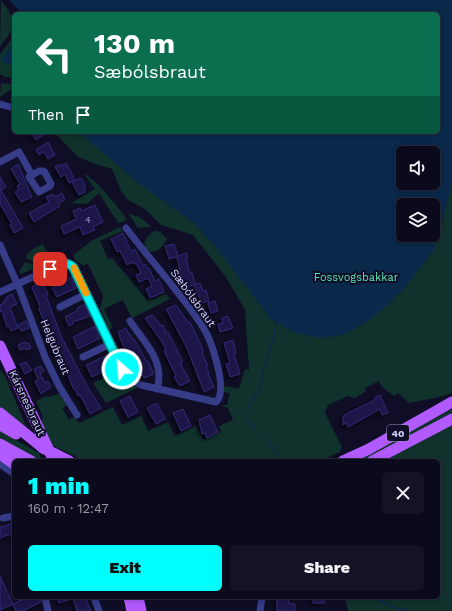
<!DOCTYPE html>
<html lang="en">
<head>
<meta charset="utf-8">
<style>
	body { margin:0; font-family:"Work Sans",sans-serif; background:#141325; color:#f1f3f6; height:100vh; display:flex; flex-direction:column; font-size:15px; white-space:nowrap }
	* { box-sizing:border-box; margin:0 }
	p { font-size:13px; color:#9a9aa3 }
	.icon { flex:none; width:22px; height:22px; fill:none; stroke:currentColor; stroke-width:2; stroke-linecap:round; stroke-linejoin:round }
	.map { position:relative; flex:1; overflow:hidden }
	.sheet { position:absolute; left:12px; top:459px; width:428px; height:140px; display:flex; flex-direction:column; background:#0b0a1c; border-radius:6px; box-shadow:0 2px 6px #0003,0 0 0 1px #2b2b3b }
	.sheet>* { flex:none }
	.banner { position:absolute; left:12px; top:12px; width:428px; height:122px; border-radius:6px; box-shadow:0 2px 6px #0003,0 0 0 1px #2b2b3b; background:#0b6e4f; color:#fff; overflow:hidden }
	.controls { position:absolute; left:396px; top:146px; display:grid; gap:8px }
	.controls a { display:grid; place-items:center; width:44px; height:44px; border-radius:6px; background:#0b0a1c; box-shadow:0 2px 6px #0003,0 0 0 1px #2b2b3b; font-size:20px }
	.pin { position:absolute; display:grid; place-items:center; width:34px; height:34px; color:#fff; margin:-17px; border-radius:8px; box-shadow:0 2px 6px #0006 }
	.me { position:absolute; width:44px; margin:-22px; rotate:333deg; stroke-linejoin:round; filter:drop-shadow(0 0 3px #0008) }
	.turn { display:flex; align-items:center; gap:14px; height:84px; padding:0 16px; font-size:18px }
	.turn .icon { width:52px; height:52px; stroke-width:2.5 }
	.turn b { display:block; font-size:28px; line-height:34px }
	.then { display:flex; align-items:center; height:38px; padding:0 16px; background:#0003; gap:8px; font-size:15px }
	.round { display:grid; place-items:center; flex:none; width:42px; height:42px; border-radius:6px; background:#141325 }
	.overview { display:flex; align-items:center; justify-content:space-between; height:68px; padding:0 16px }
	h1 { font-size:24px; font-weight:800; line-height:30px; color:#00fefc }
	.action { display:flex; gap:8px; margin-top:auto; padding:8px 16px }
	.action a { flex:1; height:46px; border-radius:6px; background:#00fefc; color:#111; font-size:16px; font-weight:800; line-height:46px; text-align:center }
	.action a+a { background:#141325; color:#f1f3f6 }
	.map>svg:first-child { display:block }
	.green { fill:#10312c; fill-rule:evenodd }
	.water { fill:#09284a; fill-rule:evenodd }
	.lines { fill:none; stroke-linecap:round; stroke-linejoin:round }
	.stream { stroke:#09284a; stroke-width:1.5 }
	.building { fill:#1d1948; stroke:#302976; filter:url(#shadow) }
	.minor { stroke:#363c88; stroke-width:7 }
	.primary { stroke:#b05aff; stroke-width:11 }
	.primary-bridge { stroke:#b05aff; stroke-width:11 }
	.route-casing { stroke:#00a5a4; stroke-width:10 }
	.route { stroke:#00fefc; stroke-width:7 }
	.slow { stroke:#f59e0b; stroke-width:7 }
	.labels { text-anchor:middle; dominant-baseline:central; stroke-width:4; stroke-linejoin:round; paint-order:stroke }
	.number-label { font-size:9px; fill:#a6a4d1 }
	.shield { fill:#0f0e26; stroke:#9898be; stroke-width:1 }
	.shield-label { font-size:10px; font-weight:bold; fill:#d3d3ff }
	.park-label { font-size:11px; fill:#58e6b3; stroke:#0f0e26 }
	.street-label { font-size:11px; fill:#d3d3ff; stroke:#0f0e26 }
</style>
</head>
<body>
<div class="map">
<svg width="452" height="611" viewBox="0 0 452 611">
	<defs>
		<filter id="shadow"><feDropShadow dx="-2.5" dy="2.5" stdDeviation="2" flood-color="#0009"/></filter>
	</defs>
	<rect width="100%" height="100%" fill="#0f0e26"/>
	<g class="green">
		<path d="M1 0C18 24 18 22 0 47Z"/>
		<path d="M363 0H452V393L440 397 409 403 398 393 394 396 382 387 379 381 365 388 366 391 355 398 348 396 328 405 325 413 342 447 340 452 320 461H85L52 445 41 421 43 417 36 401 46 396 50 397 60 393 67 405 62 408 69 420 74 417 79 423 113 407 122 425 141 416 148 431 168 422 175 436 196 426 203 440 221 432 219 426 233 420 228 408 221 405H227L230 393 224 392V387L226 386 239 389 245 369 249 370 245 310 226 277 193 235 161 225 145 209 128 200 121 191 112 169 95 164 78 157 54 132H438V14ZM403 153H433V183H403ZM403 205H433V235H403Z"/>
		<polygon points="14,36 14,78 5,77 0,74 0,54"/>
		<polygon points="1,83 14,85 14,87 0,97"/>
		<path d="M84 174C93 176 122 211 127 220L118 223 99 193 87 204 71 203 95 189Z"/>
		<polygon points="128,213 141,218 151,227 138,228"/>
		<polygon points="120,227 123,231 100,241 108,259 112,258 148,301 166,294 170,299 132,318 123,300 104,309 113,327 109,330 100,308 103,296 88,264 86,263 84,266 76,261 73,255 93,240"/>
		<path d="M155 231H159L167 239C152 267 132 242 155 231Z"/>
		<polygon points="43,244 52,262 41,266 27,259 26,256 33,249"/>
		<polygon points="25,262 27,262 38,267 21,274 19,272"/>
		<polygon points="0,370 5,376 28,431 0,410"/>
		<polygon points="119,372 123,378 139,387 106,403 93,383"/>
		<polygon points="452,409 452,413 368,459 352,461"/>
		<polygon points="452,422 452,611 348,611 345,597 438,597 438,461 382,461"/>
		<polygon points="0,431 39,453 42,461 32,458 0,438"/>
	</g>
	<g class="water">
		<path d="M9 0H452V184L434 250 403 290 378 313 362 325 342 335 321 338 295 333 271 319 217 249 195 224 137 182 86 138 75 132H438V14H22ZM403 153H433V183H403ZM403 205H433V235H403Z"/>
		<polygon points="14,43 14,65 5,63 1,59"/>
	</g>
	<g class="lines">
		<g class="stream">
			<polyline points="248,409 261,385 264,365 274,338 276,322"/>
			<polyline points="246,419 255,429"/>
			<path d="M263 437C271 444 275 452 281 461"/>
			<polyline points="373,597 392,607 409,611"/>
		</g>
	</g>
	<g class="building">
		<polygon points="30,132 40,132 43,135 36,140"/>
		<polygon points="48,142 55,155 48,159 44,152 39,155 36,150"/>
		<polygon points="66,163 75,180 69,183 65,174 61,177 55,167 60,164 61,166"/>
		<polygon points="18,164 32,197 21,202 15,192 19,189 17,186 20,184 11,169"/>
		<polygon points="0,177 6,187 1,190 23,228 14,233 10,225 12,224 0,204"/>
		<polygon points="81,178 86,186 84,188 85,192 79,195 72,182"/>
		<polygon points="62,193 65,200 59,203 60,206 34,222 29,213 49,202 46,197 53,194 55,197"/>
		<polygon points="95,205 103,222 93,227 95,230 83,235 80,227 64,234 61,226 76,219 73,211 80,208 81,211"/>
		<polygon points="123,233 131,251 135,249 143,265 145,264 148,269 149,268 155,281 159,279 164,292 150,298 146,289 152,286 148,278 139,282 136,275 141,273 136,263 134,264 133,262 127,265 120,251 117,252 111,239"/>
		<polygon points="174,244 178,256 186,253 188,258 186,259 190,273 192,273 195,284 200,283 203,291 206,290 209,301 202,303 194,285 184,288 177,257 169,259 165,246"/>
		<polygon points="71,277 76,288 57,297 52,288"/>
		<polygon points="42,282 48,294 46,296 62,338 86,384 101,408 90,414 80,395 78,396 75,389 74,390 64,366 50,343 50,335 39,309 40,306 32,288 33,286"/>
		<polygon points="12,294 17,304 10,307 18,328 11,331 9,326 7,327 2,311 0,312 0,305 4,303 3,301 7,299 6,297"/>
		<polygon points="215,301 218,311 211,313 208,303"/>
		<polygon points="83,305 85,305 90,316 73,322 73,324 69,326 65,317 78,310 77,308"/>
		<polygon points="176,305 188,322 190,322 202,347 203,352 202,352 208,366 206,367 209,373 208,374 214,387 204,392 187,348 166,309"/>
		<polygon points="153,315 161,326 163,325 166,333 168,332 183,362 180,363 190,381 180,386 174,377 176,376 164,351 166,350 162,342 145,318"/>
		<polygon points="228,316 233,328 220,332 218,324 223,323 222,318"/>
		<polygon points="26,321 29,328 21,331 18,325"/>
		<polygon points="95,326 100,338 78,349 73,337"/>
		<polygon points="126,328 129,335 130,334 133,340 134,339 147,362 148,361 154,374 144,378 132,355 130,356 123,345 118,332"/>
		<polygon points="233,340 236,353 234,353 240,374 230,377 226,364 230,363 224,343"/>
		<polygon points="25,342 26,344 29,343 31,348 26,350 25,348 20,350 18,345"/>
		<polygon points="108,355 113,366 92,377 86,365"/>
		<polygon points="26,362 32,370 25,374 20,364"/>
		<polygon points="41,366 44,371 40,373 45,383 48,381 51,387 41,394 35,381 38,379 34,369"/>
		<polygon points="380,395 388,413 382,415 380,409 348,427 346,423 343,425 343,417 346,414 375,400 374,398"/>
		<polygon points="130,396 138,412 128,417 120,401"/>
		<polygon points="157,403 165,419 156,424 147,408"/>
		<polygon points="183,409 191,426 181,431 173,413"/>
		<polygon points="210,415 218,432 207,438 205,433 202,434 199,420"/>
		<polygon points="14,523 14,533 0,538 0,527"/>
		<polygon points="0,576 13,604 0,610"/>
		<polygon points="28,597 40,597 41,602 23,611 16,611 13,604"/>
		<polygon points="57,597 85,597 91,611 77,611 73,598 59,603"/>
		<polygon points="277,597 286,597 286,599 289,599 289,604 295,604 295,611 277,611"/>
		<rect x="313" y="597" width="11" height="6"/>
	</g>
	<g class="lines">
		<g class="minor">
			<polyline points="0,104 10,107"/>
			<polyline points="0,162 19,152 32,175"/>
			<polygon points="39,171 44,171 51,184 50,186 39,192 29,177"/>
			<polyline points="0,245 20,290 45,357 59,386 77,415"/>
			<path d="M0 292 61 264H70L75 269 122 369 130 379 141 385 216 402C229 390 211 340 203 327 180 292 151 261 126 228"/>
			<polyline points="60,307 86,294"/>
			<path d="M130 321C144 342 166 362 157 389"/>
			<polyline points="83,357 110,344"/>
			<polyline points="0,464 14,474"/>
			<polyline points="3,518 14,516"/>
			<polyline points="45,597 48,611"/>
			<polyline points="94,597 99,611"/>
			<polyline points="260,611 262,597"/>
		</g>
		<g class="primary">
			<polyline points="0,346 54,461"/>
			<polyline points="0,413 43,448"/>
			<polyline points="0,425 16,434"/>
			<polyline points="0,444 31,461"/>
			<polyline points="0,454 14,464"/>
			<polyline points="343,461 369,449 452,402"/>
			<polyline points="372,461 452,419"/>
			<polyline points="129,597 132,611"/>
			<polyline points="138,597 141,611"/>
		</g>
		<polyline class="primary-bridge" points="43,448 69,461"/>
	</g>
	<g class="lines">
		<defs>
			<path id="route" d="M50 269C58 265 65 260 73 267L122 369"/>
		</defs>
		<use href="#route" class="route-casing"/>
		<use href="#route" class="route"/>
		<polyline class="slow" points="74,268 86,293"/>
	</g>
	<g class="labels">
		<g class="number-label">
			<text x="88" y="220">4</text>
		</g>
		<rect class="shield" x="387" y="425" width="22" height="16" rx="3"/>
		<g class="shield-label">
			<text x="398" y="433">40</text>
		</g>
		<g class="park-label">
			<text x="356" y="277">Fossvogsbakkar</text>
		</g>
		<g class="street-label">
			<text transform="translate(193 298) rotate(54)">Sæbólsbraut</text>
			<text transform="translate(55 347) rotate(67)">Helgubraut</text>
			<text transform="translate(27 403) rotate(65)">Kársnesbraut</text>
		</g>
	</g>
</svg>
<div class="controls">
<a><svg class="icon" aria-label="sound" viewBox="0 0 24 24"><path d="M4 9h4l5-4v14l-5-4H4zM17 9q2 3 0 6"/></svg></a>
<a><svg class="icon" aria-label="layers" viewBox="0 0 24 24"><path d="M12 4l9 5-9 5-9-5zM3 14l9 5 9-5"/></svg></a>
</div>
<div class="pin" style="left:50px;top:269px;background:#d93025"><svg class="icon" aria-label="arrive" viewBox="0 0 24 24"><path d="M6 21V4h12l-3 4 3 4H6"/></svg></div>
<svg class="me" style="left:122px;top:369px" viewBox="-20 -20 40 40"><circle r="17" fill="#00fefc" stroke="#fff" stroke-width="3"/><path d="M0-11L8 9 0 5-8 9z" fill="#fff"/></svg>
<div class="banner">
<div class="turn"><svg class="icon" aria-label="left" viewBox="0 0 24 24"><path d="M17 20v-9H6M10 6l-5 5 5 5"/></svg><div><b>130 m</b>Sæbólsbraut</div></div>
<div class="then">Then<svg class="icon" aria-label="arrive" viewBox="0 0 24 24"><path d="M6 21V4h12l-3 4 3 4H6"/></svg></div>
</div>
<section class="sheet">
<div class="overview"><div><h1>1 min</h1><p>160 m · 12:47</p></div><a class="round"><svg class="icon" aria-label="close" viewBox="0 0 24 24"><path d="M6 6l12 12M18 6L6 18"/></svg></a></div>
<div class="action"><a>Exit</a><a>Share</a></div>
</section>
</div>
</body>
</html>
